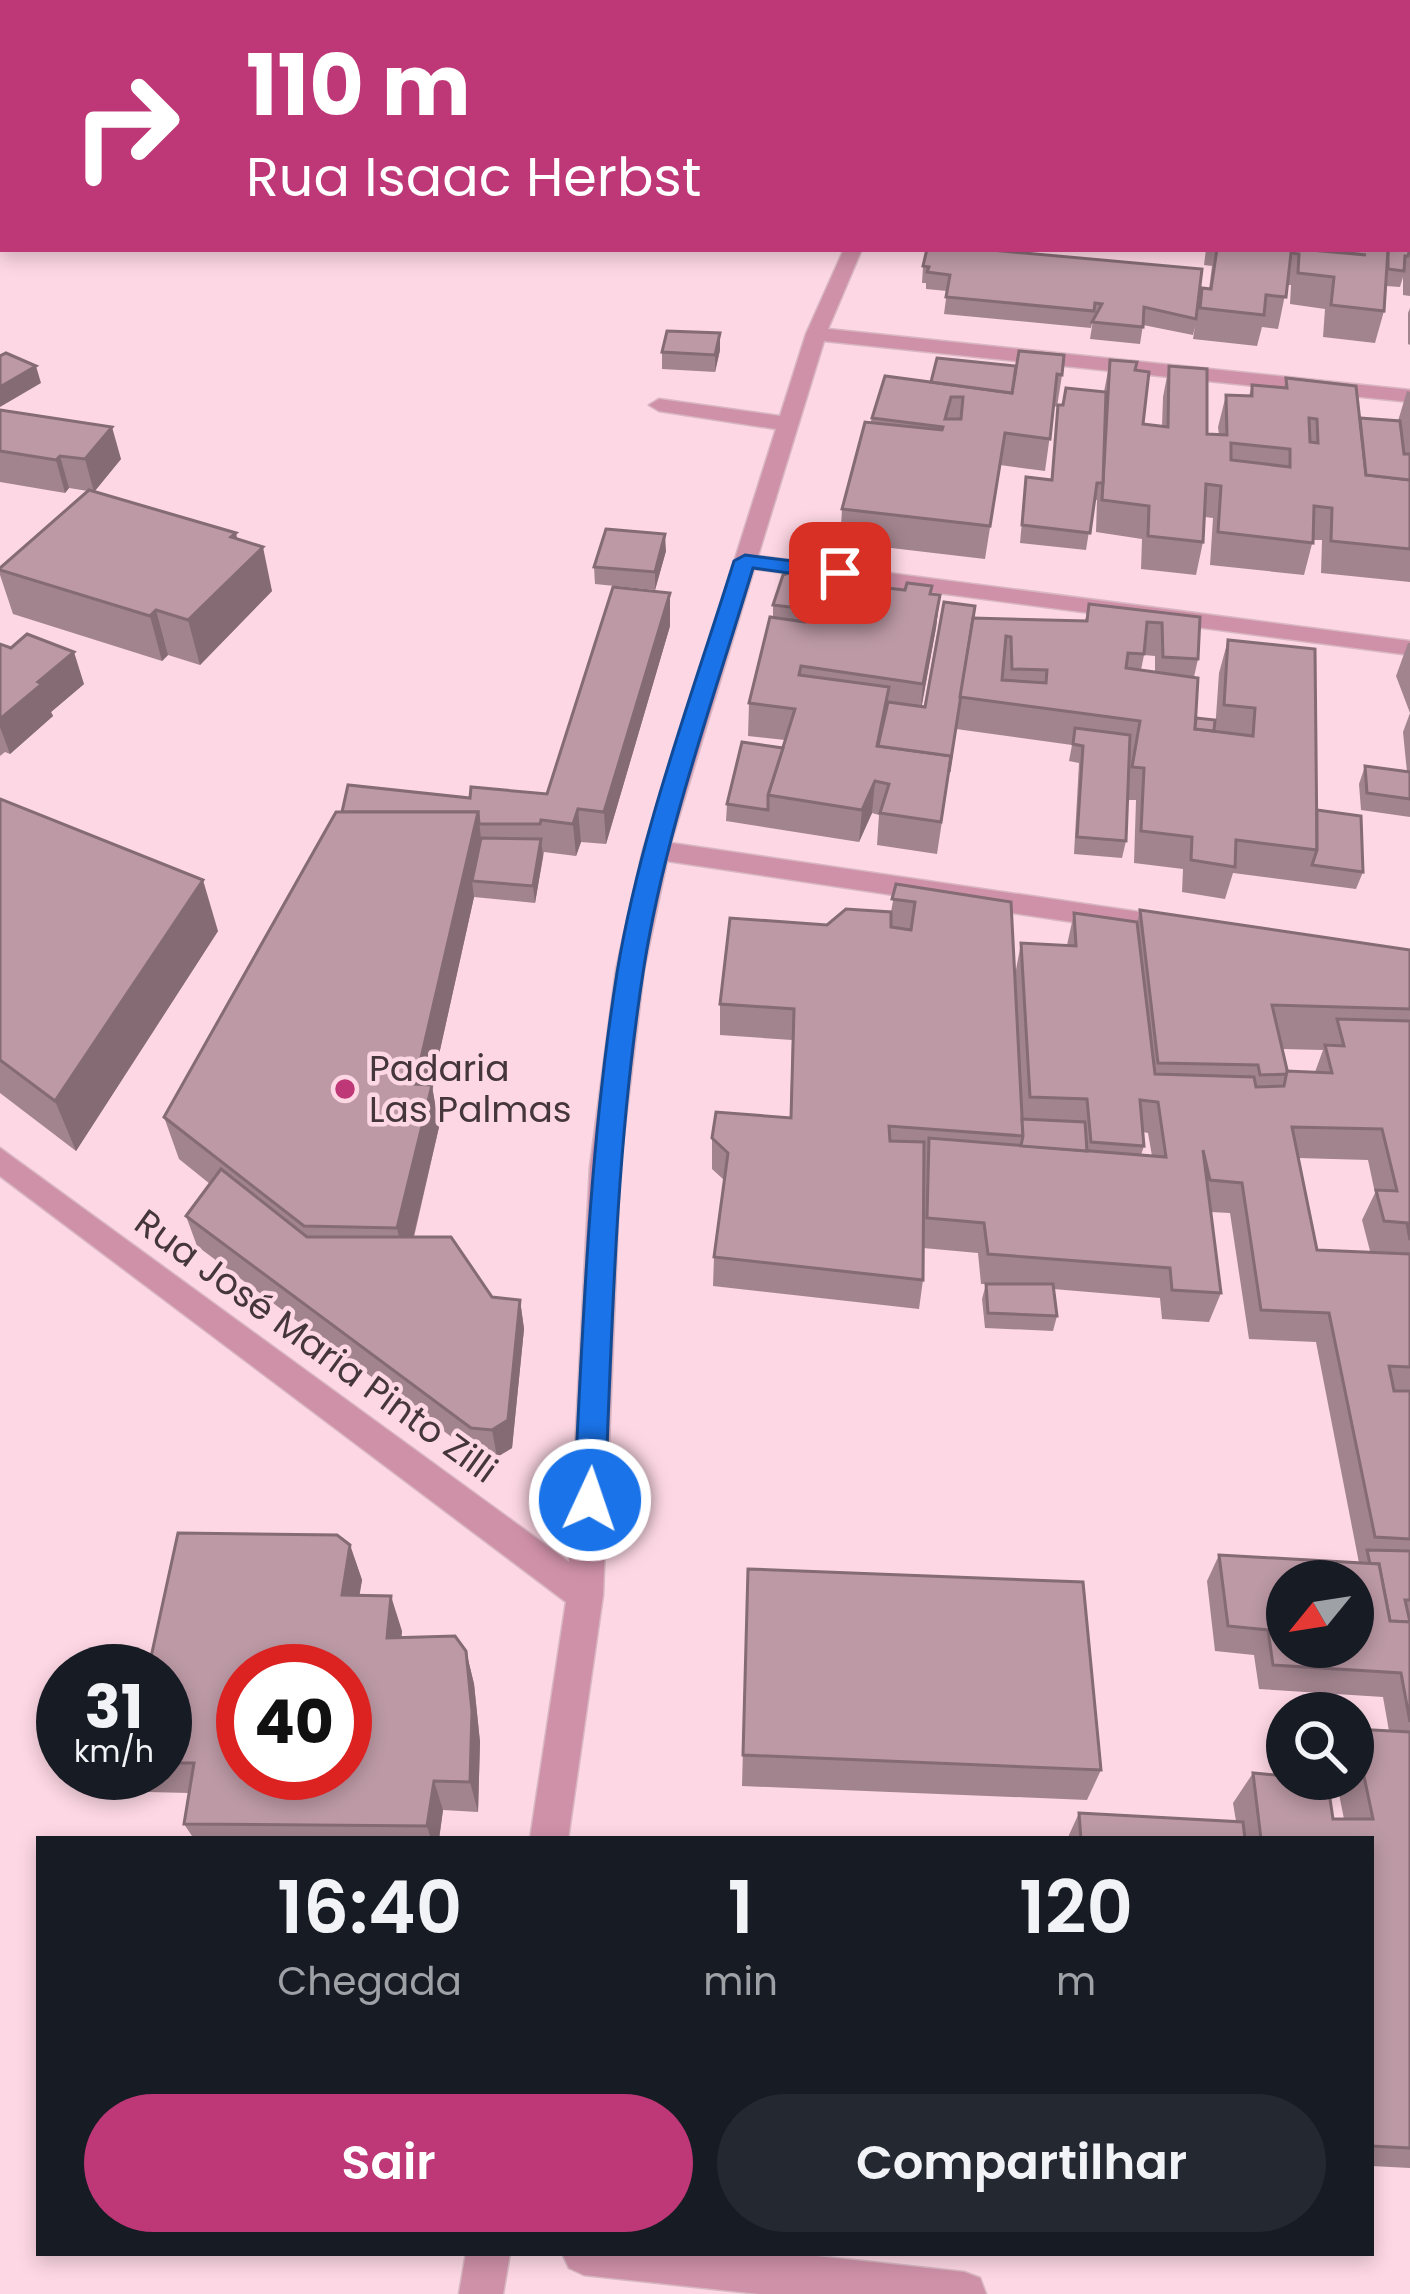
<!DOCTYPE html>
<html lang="pt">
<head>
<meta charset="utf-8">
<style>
	body { margin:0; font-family:Poppins,sans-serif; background:#242831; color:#f1f3f6; height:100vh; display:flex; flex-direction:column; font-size:45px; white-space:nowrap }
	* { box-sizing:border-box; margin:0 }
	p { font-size:39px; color:#9ea1a6 }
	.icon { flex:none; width:66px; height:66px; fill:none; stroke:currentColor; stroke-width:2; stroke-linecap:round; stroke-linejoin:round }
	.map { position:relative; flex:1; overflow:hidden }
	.details { position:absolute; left:36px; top:1836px; width:1338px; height:420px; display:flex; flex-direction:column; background:#171b24; border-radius:0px; box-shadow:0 6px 18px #0003 }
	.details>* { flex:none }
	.guide { position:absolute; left:0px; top:0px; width:1410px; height:252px; box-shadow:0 6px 18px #0003; background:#be3878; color:#fff; overflow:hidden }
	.needle { width:78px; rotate:240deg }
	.tools { position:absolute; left:1266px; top:1560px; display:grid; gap:24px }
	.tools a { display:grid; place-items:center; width:108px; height:108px; border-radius:50%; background:#171b24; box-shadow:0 6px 18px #0003; font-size:60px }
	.speed { position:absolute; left:36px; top:1644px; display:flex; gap:24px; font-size:60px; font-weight:700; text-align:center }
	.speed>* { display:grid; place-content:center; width:156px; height:156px; border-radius:50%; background:#171b24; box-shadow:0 6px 18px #0003; line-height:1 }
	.speed small { font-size:30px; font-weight:400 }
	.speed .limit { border:18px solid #d22; background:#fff; color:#111 }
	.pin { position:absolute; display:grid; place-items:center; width:102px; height:102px; color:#fff; margin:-51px; border-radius:24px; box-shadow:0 6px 18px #0006 }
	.me { position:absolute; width:132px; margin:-66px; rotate:3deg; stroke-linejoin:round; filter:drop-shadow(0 0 9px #0008) }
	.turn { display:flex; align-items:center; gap:42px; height:252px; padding:0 48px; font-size:54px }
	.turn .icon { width:156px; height:156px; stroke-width:2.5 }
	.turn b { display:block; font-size:84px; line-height:102px }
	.eta { display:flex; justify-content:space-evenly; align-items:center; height:204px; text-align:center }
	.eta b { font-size:72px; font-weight:600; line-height:84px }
	.cta { display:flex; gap:24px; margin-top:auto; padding:24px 48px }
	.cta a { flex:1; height:138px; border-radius:72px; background:#be3878; color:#fff; font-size:48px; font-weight:600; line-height:138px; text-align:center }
	.cta a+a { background:#242831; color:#f1f3f6 }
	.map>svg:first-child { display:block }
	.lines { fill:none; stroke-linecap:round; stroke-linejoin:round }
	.minor-casing { stroke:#d8b7c2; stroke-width:3 }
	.minor { fill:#cf91a8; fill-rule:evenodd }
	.wall { fill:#a2848e; fill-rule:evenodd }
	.shaded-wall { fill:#846b74 }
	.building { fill:#bc99a5; stroke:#846b74; stroke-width:3; fill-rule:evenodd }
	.route { fill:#1a73e8; stroke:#114b97; stroke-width:3 }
	.poi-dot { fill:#be3878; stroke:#fdd7e4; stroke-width:4.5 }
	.labels { text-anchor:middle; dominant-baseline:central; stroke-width:9; stroke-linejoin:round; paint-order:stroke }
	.poi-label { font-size:36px; fill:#45363c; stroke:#fdd7e4; text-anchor:start }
	.street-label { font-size:36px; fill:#45363c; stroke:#fdd7e4 }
</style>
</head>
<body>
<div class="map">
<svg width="1410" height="2294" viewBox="0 0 1410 2294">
	<rect width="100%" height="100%" fill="#fdd7e4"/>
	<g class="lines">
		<defs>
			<g id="minor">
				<polygon points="52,0 68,0 50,3"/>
				<polygon points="974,0 990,0 972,3"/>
				<polygon points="1407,34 1410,35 1410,45 1407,44"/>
				<polygon points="0,57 3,58 3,68 0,67"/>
				<polygon points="3,113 3,128 0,129 0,114"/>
				<rect x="1407" y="173" width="3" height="11"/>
				<polygon points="844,249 862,249 828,329 1410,390 1410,402 824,341 758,556 1410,641 1410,655 754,569 671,843 1173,917 1187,927 1173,937 667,861 644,970 620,1167 603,1595 568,1839 530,1839 566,1602 0,1176 0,1148 569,1562 590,1167 616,970 643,850 776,429 659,411 649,405 659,399 780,416 806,334"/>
				<polygon points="466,2253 510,2253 503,2294 459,2294"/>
				<polygon points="562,2253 788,2253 964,2272 980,2278 986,2294 760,2294 584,2275 569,2268"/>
			</g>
		</defs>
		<use href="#minor" class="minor-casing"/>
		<use href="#minor" class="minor"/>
	</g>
	<g class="wall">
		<polygon points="1348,0 1410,0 1410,24 1407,23 1407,3 1355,3"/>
		<rect x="1407" y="42" width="3" height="51"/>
		<polygon points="1407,192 1410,192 1410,296 1403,295 1403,277 1400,287 1386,286 1384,311 1375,343 1323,337 1325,309 1290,304 1291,285 1287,285 1278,329 1262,327 1257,346 1193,339 1195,326 1193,335 1143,325 1140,344 1090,339 1093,320 1091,328 944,314 947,291 926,289 926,283 922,283 923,266 1197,313 1202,288 1209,289 1212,266 1204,265 1206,249 1407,249"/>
		<polygon points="1410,308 1410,345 1408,344 1408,313"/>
		<polygon points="720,350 715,372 662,369 662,352"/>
		<polygon points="1110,360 1135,370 1143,424 1162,426 1163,397 1169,366 1207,434 1219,435 1218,427 1226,395 1249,396 1252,385 1284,388 1286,378 1360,418 1398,421 1407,391 1410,392 1410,582 1321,573 1322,540 1313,540 1304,575 1210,565 1213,518 1205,517 1203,542 1196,575 1141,569 1142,539 1096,532 1097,500 1094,500 1086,550 1020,543 1026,477 1051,480 1058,405 1063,405 1104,392"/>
		<polygon points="1062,375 1057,407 1054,406 1045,471 1000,465 985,559 840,542 842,509 872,418 931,382"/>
		<polygon points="0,410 121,459 94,492 237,539 272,591 200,665 168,655 162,661 13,614 0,575 0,568 88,491 69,488 65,493 0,482"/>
		<polygon points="666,551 655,590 595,584 594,567"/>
		<path d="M880 587 940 595 936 628 921 707H925L973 618 1085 621 1089 604 1200 617 1198 659 1194 677 1196 718 1215 731 1219 673 1228 640 1317 810 1363 872 1356 889 1233 873 1225 899 1182 892 1183 869 1134 863 1136 800H1128L1126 841 1122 858 1074 854 1079 763 1069 761 1072 745 956 729 937 854 877 845 879 815 872 813 859 842 726 821 727 804 783 748 785 740 748 736 749 703 773 618V605ZM1144 655 1155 656V672L1141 670Z"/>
		<polygon points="670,626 606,844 581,842 576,856 544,852 535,903 474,897 432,1086 439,1127 414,1237 492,1297 520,1300 524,1329 512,1448 497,1457 477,1456 197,1246 186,1216 210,1184 179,1159 164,1117 470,798 547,794"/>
		<polygon points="1408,643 1410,643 1410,817 1361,810 1359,784 1365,766 1407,772 1403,732 1410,713 1396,676"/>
		<polygon points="0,644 84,684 51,712 53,716 10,754 5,752 0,756"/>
		<polygon points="0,799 218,931 76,1151 0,1093"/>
		<path d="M896 884 1015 975 1021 943 1067 945 1074 913 1137 922 1140 910 1410 950V2168L1371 2166V1839H1069V1835L1079 1813 1236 1821 1233 1803 1253 1773 1333 1819H1344L1336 1779H1353V1731L1354 1729 1389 1731 1383 1697 1259 1689 1254 1655 1215 1651 1207 1581 1219 1555 1359 1563 1316 1342 1249 1339 1230 1213 1210 1212 1221 1293 1209 1322 1162 1319 1160 1298 1053 1289 1057 1316 1053 1331 985 1328 982 1299 986 1284H981L978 1253 923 1248V1280L919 1309 713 1286 714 1257 724 1180 712 1169V1138L790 1118 792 1040 720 1035V1004L827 925 891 912ZM1282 1049 1323 1050 1315 1072 1287 1071ZM1143 1132 1148 1133 1152 1156 1141 1155 1144 1146ZM1298 1158 1368 1160 1375 1193 1362 1220 1370 1251 1393 1253 1317 1250Z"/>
		<polygon points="350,1545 362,1580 359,1595 402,1631 401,1638 466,1651 474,1684 480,1742 478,1812 443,1810 439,1839 194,1839 184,1824 189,1793 148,1792 135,1773 165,1773 165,1671"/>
		<polygon points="748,1569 1101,1770 1087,1800 742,1786"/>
	</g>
	<g class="shaded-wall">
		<polygon points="720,333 720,350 715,372 715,355"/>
		<polygon points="36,366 41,383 0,407 0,387"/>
		<polygon points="112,427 121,459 94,492 85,459"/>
		<polygon points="60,456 69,488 65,493 56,460"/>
		<polygon points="236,533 243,566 263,547 272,591 200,665 188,620 231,537"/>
		<polygon points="665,534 666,551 655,590 655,572"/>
		<polygon points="670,593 670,626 606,844 604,812"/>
		<polygon points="940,595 936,628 920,716 923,684"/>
		<polygon points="156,610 168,655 162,661 150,616"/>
		<polygon points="74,652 84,684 51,712 53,716 10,754 0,727 0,719 38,682"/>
		<polygon points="875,781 872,813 859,842 862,810"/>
		<polygon points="578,809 581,842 576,856 573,824"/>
		<polygon points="478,812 483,856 472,881 474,897 432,1086 439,1127 406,1268 397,1228 415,1084"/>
		<polygon points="541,839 543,856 535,903 533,886"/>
		<polygon points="203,880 218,931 76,1151 55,1101"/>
		<polygon points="520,1300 524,1329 512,1448 497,1457 492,1430"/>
		<polygon points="350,1545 362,1580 354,1629 342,1595"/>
		<polygon points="391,1596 402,1631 398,1672 387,1638"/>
		<polygon points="466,1651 474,1684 480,1742 478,1812 470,1782"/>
		<polygon points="434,1781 443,1810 439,1839 431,1839 427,1826"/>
	</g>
	<g class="building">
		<polygon points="1010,0 1122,0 1140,3 1008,3"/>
		<polygon points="1218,0 1339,0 1346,3 1212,3"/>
		<polygon points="1407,42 1410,42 1410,77 1407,76"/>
		<rect x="1407" y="192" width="3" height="32"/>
		<polygon points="1407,239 1410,239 1410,248 1408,256 1405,256 1404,271 1388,269 1388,249 1407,249"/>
		<polygon points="927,249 980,249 1202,269 1196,319 1144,307 1143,327 1092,322 1102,304 1095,303 1094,311 946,297 950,275 927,272 929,267 923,266"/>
		<polygon points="1217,249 1299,249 1366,255 1314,249 1388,249 1384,311 1331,305 1334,277 1298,273 1299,254 1291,253 1286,297 1266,295 1264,315 1200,308 1202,288 1211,289"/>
		<polygon points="667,331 720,333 715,355 662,352"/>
		<path d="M1019 351 1064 355 1062 375 1057 374 1050 439 1005 433 990 526 842 509 865 422 942 430 943 427 872 418 885 376 1012 393ZM951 397H963L961 419H945Z"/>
		<polygon points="6,353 36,366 0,387 0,356"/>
		<polygon points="937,358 1016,366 1012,393 931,382"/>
		<path d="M1110 360 1137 362 1135 370 1149 372 1143 424 1168 427 1169 366 1207 369V434L1227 435 1226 395 1252 396V385L1287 388 1286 378 1356 386 1366 475 1410 480V549L1331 541 1332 508 1314 506 1313 543 1218 532 1221 486 1206 484 1203 542 1148 536 1149 506 1102 500ZM1309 418 1317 419 1318 443 1310 442ZM1231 443 1290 449V467L1231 460Z"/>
		<polygon points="1066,388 1106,392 1103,483 1097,483 1090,533 1022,525 1026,477 1052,480 1058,405 1063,405"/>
		<polygon points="0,410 112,427 85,459 60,456 56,460 0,451"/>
		<polygon points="1360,418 1400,421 1404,454 1410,454 1410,480 1366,475"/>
		<polygon points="89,490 236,533 231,537 263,547 188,620 156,610 150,616 0,570 0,568"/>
		<polygon points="606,529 665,534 655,572 594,567"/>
		<polygon points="798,570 881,579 879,587 905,590 907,583 932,586 930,594 940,595 923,684 801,666 799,675 889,687 877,746 951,756 941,822 880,813 889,784 875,781 862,810 768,795 795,709 749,703 770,617 805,622 807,609 773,605 783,575"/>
		<polygon points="613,587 670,593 604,812 578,809 573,824 541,820 540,824 479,824 478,812 342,812 348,785 470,798 471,787 547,794"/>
		<polygon points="944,602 975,606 949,772 951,756 878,746 888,702 925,707"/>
		<path d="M1089 604 1200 617 1198 659 1163 657 1162 623 1147 622 1144 654 1128 653 1126 668 1198 678 1195 729 1253 736 1255 708 1224 705 1228 640 1315 649 1317 850 1236 840 1235 867 1191 860 1192 837 1141 831 1144 768 1132 767 1140 721 960 697 973 618 1087 621ZM1006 636 1011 637 1012 669 1047 670 1046 683 1002 680Z"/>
		<polygon points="27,634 74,652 38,682 42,684 0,719 0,644 11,648"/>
		<polygon points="1196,718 1215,720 1214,731 1195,729"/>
		<polygon points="1075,728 1130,735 1126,841 1077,837 1083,746 1073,744"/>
		<polygon points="742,742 783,748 768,795 768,810 727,804"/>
		<polygon points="1365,766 1410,772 1410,799 1367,793"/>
		<polygon points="0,799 203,880 55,1101 0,1060"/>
		<polygon points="1317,810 1361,816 1363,872 1312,865 1317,850"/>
		<polygon points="336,812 478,812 415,1084 432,1085 397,1228 304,1226 164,1117"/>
		<polygon points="481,838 541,839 533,886 472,881"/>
		<polygon points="896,884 1011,902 1023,1136 889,1126 890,1141 924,1142 923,1280 714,1257 728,1153 712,1138 716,1112 791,1118 794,1009 720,1004 730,918 827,925 846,909 891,912 891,927 911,930 915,902 892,899"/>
		<polygon points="1140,910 1410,950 1410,1009 1272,1005 1288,1074 1260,1075 1258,1065 1158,1063"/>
		<polygon points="1074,913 1137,922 1155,1074 1254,1077 1256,1087 1284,1086 1287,1071 1332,1073 1325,1045 1344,1046 1337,1019 1410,1021 1410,1240 1407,1223 1384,1221 1376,1190 1397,1191 1382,1129 1292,1127 1317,1250 1410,1254 1410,1367 1389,1366 1394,1391 1410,1391 1410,1539 1375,1537 1329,1313 1261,1310 1242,1183 1210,1180 1203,1150 1221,1293 1172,1290 1170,1268 988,1254 984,1223 927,1218 929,1138 1166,1157 1158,1102 1140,1100 1144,1146 1091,1142 1087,1099 1030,1097 1021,943 1076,946"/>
		<polygon points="1022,1119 1085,1122 1087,1151 1021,1146 1023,1136"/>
		<polygon points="221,1169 307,1237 451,1237 492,1297 520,1300 508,1420 492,1430 471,1428 186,1216"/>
		<polygon points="986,1284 1053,1284 1057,1316 988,1313"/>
		<path d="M178 1533 337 1535 350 1545 342 1595 391 1596 387 1638 455 1636 466 1651 472 1711 470 1782 434 1781 427 1826 184 1824 194 1763H165V1671H148ZM243 1671H345V1773H243Z"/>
		<polygon points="1367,1550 1410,1551 1410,1600 1405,1600 1410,1622 1390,1621 1379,1564 1370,1564"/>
		<path d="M1219 1555 1379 1564 1390 1621 1410 1622V1722L1401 1673 1273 1665 1268 1630 1228 1626ZM1287 1581H1353V1647H1287Z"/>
		<polygon points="748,1569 1083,1582 1101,1770 743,1755"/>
		<polygon points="1354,1729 1410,1732 1410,2148 1371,2146 1371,1839 1261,1839 1253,1773 1287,1776 1287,1779 1327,1779 1333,1819 1373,1819"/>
		<polygon points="1079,1813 1243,1822 1245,1839 1081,1839"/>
	</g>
	<path class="route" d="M745 555 840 567 850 573 840 580 753 568C713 701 664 835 643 973 616 1148 612 1324 605 1500L601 1510 590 1514 578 1510 574 1500C583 1324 589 1148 617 973 640 833 692 696 734 561Z"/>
	<circle class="poi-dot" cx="345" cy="1089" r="12"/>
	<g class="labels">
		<g class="poi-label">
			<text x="369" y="1068">Padaria<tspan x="369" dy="41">Las Palmas</tspan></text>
		</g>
		<g class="street-label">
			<text transform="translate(316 1346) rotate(36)">Rua José Maria Pinto Zilli</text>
		</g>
	</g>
</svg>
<div class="tools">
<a><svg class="needle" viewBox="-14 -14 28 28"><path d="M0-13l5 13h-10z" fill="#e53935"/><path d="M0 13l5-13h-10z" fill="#9ea1a6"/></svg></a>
<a><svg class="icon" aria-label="search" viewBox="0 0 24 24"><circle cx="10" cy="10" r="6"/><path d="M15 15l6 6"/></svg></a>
</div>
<div class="speed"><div>31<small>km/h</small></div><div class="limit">40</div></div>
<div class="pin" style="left:840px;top:573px;background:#d93025"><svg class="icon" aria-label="arrive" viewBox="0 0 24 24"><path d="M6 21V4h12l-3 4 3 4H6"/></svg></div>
<svg class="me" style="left:590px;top:1500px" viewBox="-20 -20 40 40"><circle r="17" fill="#1a73e8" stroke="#fff" stroke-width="3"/><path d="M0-11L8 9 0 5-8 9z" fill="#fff"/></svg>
<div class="guide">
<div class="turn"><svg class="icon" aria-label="right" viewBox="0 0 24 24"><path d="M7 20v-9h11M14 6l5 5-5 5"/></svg><div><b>110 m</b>Rua Isaac Herbst</div></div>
</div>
<section class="details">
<div class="eta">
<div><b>16:40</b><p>Chegada</p></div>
<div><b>1</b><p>min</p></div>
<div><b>120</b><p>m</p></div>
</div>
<div class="cta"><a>Sair</a><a>Compartilhar</a></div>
</section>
</div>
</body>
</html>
